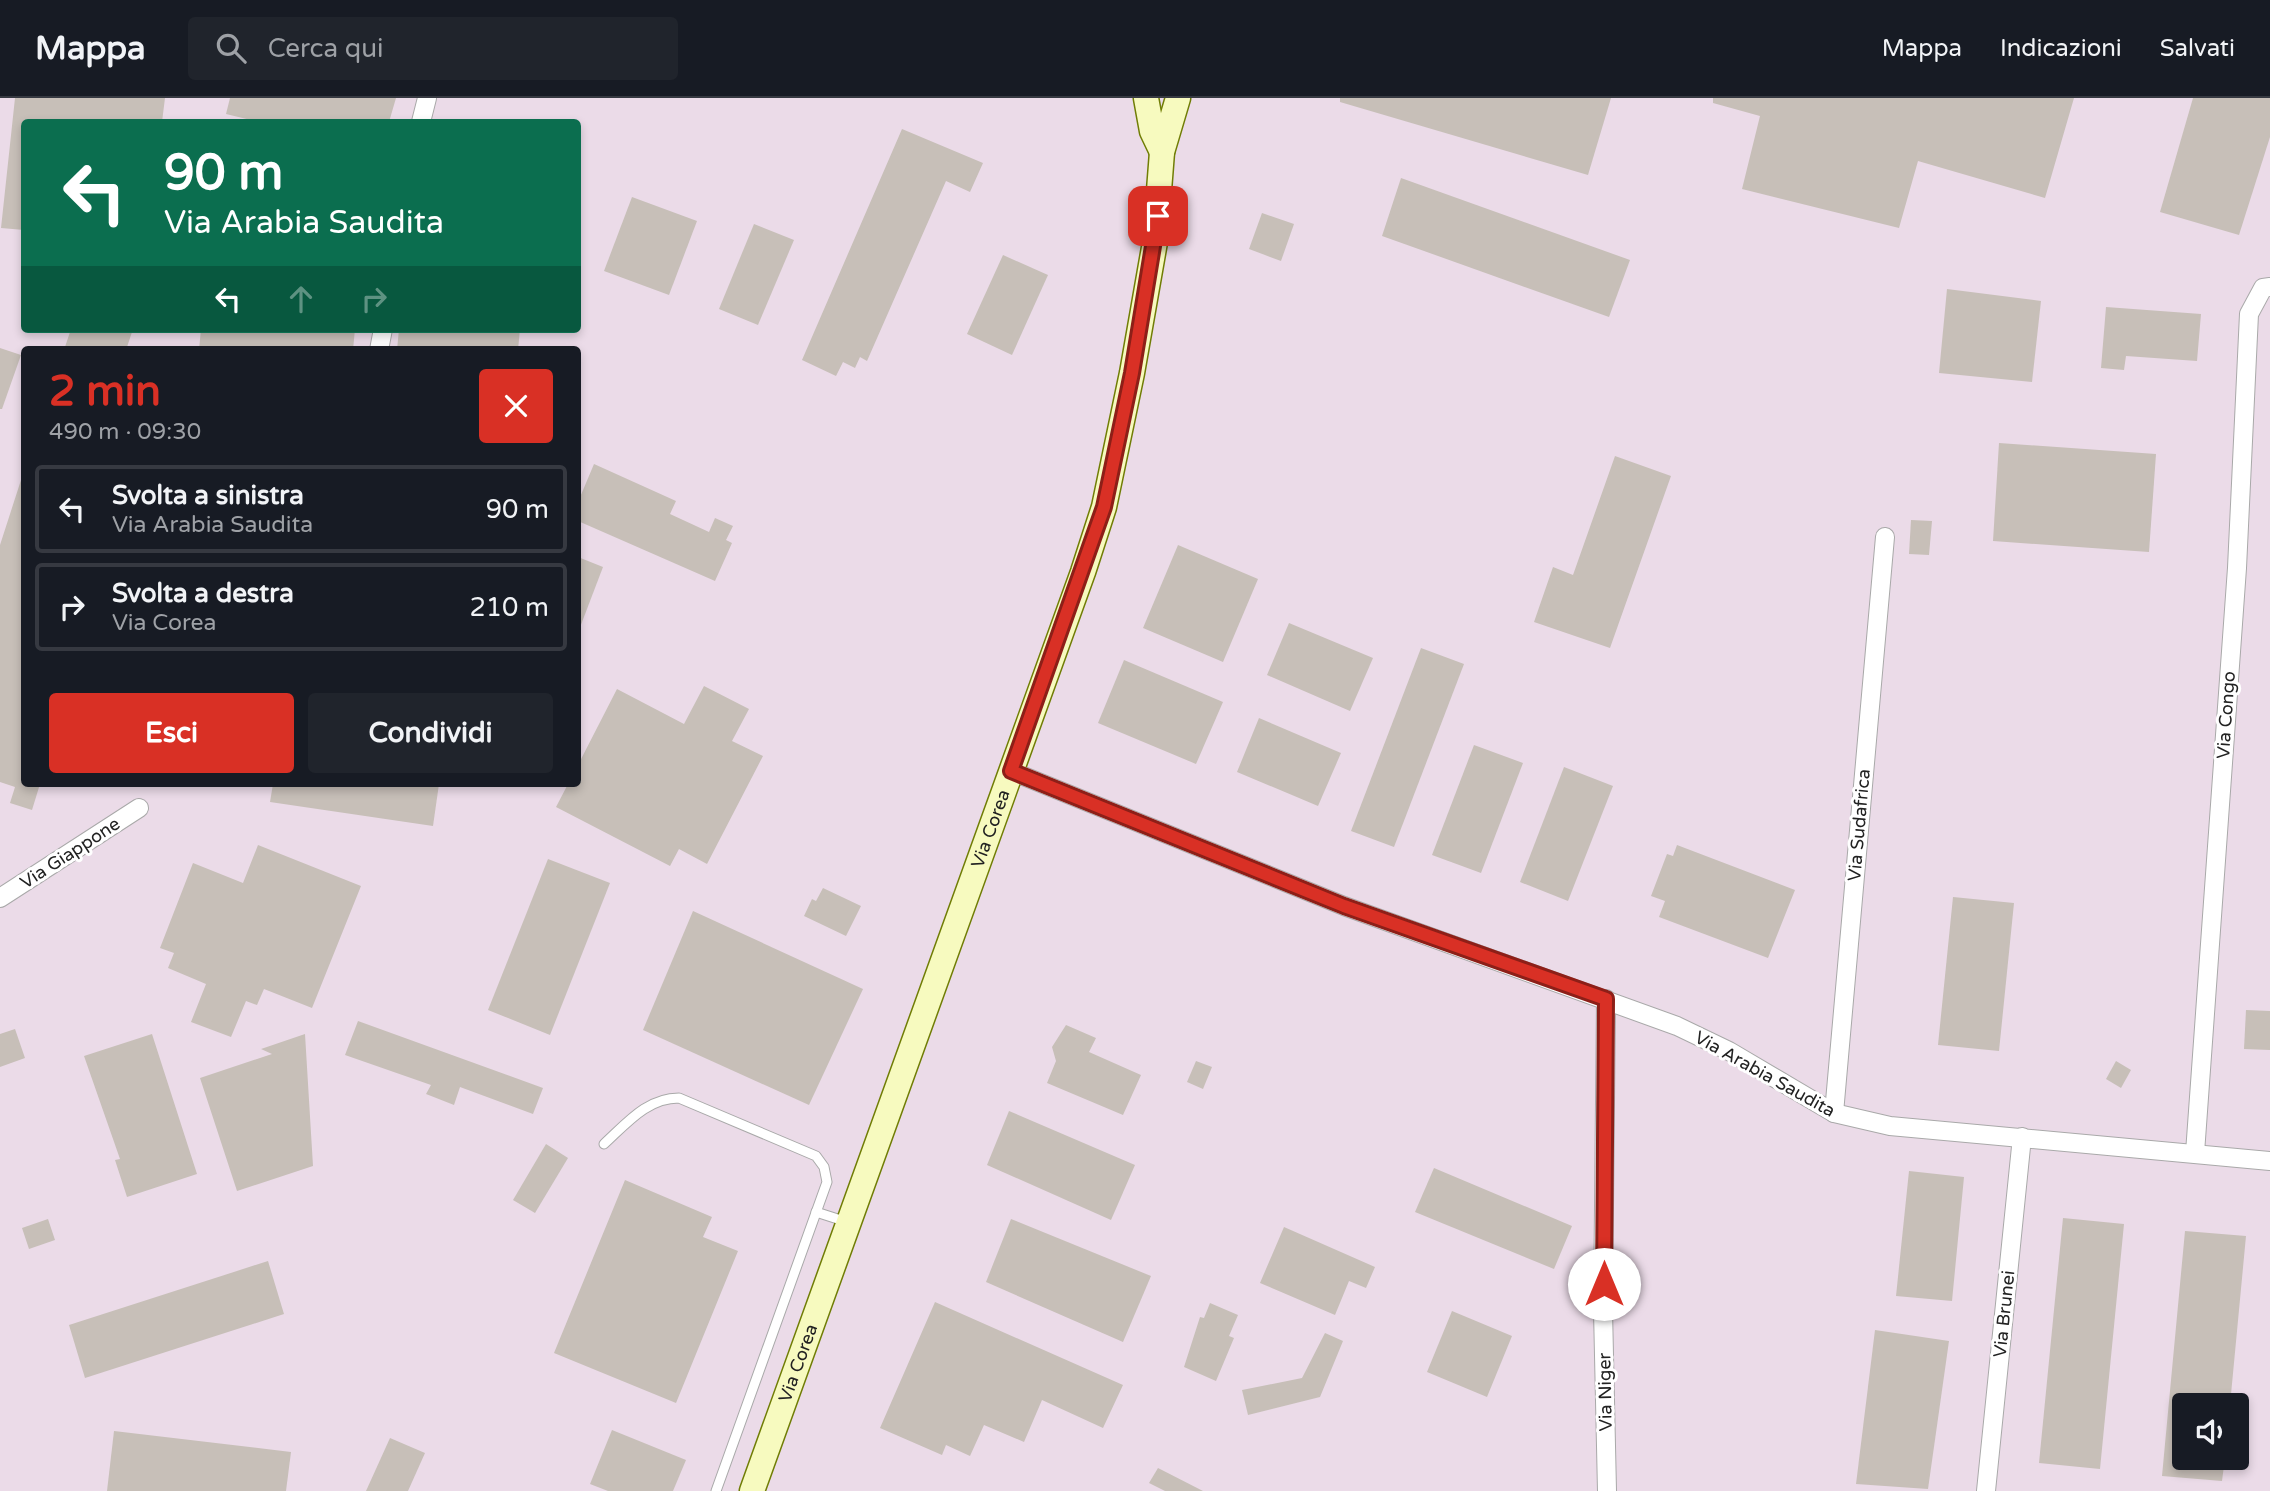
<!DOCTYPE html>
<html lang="it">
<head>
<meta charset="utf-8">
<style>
	body { margin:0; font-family:"Varela Round",sans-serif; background:#20242c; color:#f1f3f6; height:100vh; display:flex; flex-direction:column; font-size:26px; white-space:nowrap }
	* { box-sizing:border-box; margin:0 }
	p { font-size:23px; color:#9ea1a6 }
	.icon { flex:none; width:38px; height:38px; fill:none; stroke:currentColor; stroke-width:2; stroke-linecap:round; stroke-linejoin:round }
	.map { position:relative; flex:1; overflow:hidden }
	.details { position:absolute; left:21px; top:248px; width:560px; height:441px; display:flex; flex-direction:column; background:#171b24; border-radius:7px; box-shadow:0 4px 10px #0003 }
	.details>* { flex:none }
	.top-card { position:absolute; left:21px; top:21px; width:560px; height:214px; border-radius:7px; box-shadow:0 4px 10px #0003; background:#0b6e4f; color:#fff; overflow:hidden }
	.fabs { position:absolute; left:2172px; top:1295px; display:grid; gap:14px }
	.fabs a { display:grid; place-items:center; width:77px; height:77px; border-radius:7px; background:#171b24; box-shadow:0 4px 10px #0003; font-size:35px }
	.pin { position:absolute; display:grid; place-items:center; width:60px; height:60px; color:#fff; margin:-30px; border-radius:14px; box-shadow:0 4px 10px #0006 }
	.me { position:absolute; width:77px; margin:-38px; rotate:0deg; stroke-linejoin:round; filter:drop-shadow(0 0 5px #0008) }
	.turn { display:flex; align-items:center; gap:24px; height:147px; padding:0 28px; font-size:32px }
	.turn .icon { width:91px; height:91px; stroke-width:2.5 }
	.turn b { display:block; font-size:49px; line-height:60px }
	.lanes { display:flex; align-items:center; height:66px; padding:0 28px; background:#0003; justify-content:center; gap:35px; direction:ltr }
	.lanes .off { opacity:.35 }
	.round { display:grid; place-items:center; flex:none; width:74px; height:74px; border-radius:7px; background:#20242c }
	.headline { display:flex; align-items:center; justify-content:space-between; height:119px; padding:0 28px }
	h1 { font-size:42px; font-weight:700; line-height:52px; color:#d93025 }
	.action { display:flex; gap:14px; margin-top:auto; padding:14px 28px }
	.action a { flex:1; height:80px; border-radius:7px; background:#d93025; color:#fff; font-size:28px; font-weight:700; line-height:80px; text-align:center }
	.action a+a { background:#20242c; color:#f1f3f6 }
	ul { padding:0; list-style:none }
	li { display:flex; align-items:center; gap:21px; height:88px; margin:0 14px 10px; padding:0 14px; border:4px solid #363941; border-radius:7px }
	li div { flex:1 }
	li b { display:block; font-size:26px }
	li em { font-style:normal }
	header { display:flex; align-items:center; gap:42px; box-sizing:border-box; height:98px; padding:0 35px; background:#171b24; border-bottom:2px solid #363941 }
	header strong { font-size:33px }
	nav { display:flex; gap:38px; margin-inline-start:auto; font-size:24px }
	.search { width:490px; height:63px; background:#20242c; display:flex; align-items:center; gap:18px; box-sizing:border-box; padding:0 24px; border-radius:7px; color:#9ea1a6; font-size:26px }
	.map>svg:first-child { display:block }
	.industrial { fill:#ebdbe8; fill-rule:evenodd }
	.building { fill:#c7bfb8 }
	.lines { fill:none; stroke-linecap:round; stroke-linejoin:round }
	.lane-casing { stroke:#a9a9a9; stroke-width:11 }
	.street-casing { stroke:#a9a9a9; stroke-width:20 }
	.secondary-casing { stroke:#707d05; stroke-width:27 }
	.lane { stroke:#fff; stroke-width:9 }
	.street { stroke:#fff; stroke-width:18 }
	.secondary { stroke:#f7fabf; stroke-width:24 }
	.route-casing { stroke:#8d1f18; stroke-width:18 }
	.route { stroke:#d93025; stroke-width:12 }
	.labels { text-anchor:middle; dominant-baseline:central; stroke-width:6; stroke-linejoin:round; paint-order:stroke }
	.street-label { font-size:18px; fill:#222; stroke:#fff }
</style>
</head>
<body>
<header>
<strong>Mappa</strong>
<div class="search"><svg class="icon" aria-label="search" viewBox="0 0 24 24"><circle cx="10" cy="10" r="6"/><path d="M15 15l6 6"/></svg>Cerca qui</div>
<nav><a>Mappa</a><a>Indicazioni</a><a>Salvati</a></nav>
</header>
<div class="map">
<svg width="2270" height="1393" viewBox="0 0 2270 1393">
	<rect width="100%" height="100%" fill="#f2efe9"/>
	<path class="industrial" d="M0 0H2270V1393H0ZM24 24H578V231H24ZM24 252H578V686H24ZM2184 1307H2236V1360H2184Z"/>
	<g class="building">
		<polygon points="15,0 165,0 162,24 24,24 24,132 1,130"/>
		<polygon points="230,0 396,0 389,24 259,24 226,16"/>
		<polygon points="1340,0 1611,0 1588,77 1340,4"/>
		<polygon points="1713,0 2074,0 2045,100 1918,63 1899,130 1742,91 1760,18 1713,5"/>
		<polygon points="2193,0 2270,0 2270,39 2239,137 2160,114"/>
		<polygon points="902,31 983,65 970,94 946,83 867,263 860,259 855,270 843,264 836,278 802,262"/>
		<polygon points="1401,80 1630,162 1609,219 1382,138"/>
		<polygon points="632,99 697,123 669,197 604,173"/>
		<polygon points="1262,115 1294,126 1281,163 1249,151"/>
		<polygon points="754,126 794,142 758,227 719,211"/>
		<polygon points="1003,157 1048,177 1012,257 967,236"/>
		<polygon points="1947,191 2041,203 2032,284 1939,275"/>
		<polygon points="2106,209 2201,216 2197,263 2126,258 2124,272 2101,270"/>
		<polygon points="71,231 133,231 126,252 64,252"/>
		<polygon points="201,231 355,231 353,252 199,252"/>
		<polygon points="399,231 520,231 518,252 397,252"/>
		<polygon points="0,250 21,257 2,311 0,311"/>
		<polygon points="1999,345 2156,356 2149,454 1993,443"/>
		<polygon points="1615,358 1671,378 1610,550 1534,524 1553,469 1573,477"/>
		<polygon points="594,366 676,403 670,416 709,434 715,420 733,428 726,442 732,445 715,483 578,423 578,404"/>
		<polygon points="21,382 24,383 24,686 40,686 32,712 10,705 15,689 0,684 0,447"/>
		<polygon points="1911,422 1932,423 1929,457 1909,456"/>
		<polygon points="1178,447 1258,481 1223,564 1143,530"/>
		<polygon points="578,459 603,469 579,532 578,531"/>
		<polygon points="1289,525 1373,560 1350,613 1267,577"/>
		<polygon points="1421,550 1464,566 1394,749 1351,733"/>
		<polygon points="1124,562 1223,604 1196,666 1098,625"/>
		<polygon points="704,588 749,611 732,643 763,658 707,766 679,751 670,768 556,709 568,686 578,686 578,667 617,591 684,626"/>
		<polygon points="1259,620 1341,655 1318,708 1237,674"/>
		<polygon points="1474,647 1523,665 1481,775 1432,757"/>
		<polygon points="1564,669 1613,688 1568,803 1520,784"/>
		<polygon points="273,686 439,686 433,728 270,704"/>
		<polygon points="258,747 361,788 312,910 264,891 257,907 246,903 231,939 191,924 206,886 168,870 174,855 160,850 193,765 243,785"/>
		<polygon points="1677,747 1795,792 1768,860 1659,819 1665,803 1651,798 1667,756 1673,758"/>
		<polygon points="548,761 610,785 550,937 488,912"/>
		<polygon points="823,790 861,808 846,838 804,818 812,801 816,803"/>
		<polygon points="1953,799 2014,805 1999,953 1938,947"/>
		<polygon points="693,813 863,891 809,1007 643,932"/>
		<polygon points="2246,912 2270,913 2270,952 2244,951"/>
		<polygon points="358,923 543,990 533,1016 460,989 454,1007 426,996 431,987 345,957"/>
		<polygon points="1066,927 1096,940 1089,954 1141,977 1123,1017 1047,985 1056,963 1052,949"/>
		<polygon points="15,931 25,960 0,969 0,936"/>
		<polygon points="152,936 197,1076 127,1099 115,1062 120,1061 84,958"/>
		<polygon points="305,936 313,1068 237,1093 200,980 272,956 261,951"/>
		<polygon points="1196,963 1212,969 1203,991 1187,984"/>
		<polygon points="2116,963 2131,972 2121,990 2106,981"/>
		<polygon points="1009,1013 1135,1067 1111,1122 987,1067"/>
		<polygon points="546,1046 568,1060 535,1115 513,1102"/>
		<polygon points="1434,1070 1572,1128 1554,1171 1415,1114"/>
		<polygon points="1909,1073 1964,1079 1952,1203 1896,1198"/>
		<polygon points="625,1082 712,1119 703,1139 738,1153 676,1305 554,1255"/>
		<polygon points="2063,1120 2124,1126 2100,1371 2039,1365"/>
		<polygon points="48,1121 55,1142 29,1151 22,1130"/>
		<polygon points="1011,1121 1151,1178 1123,1244 986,1184"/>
		<polygon points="1284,1129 1375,1169 1366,1190 1349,1183 1335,1217 1260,1185"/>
		<polygon points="2185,1133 2246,1138 2230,1307 2184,1307 2184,1360 2225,1360 2222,1383 2162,1378"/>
		<polygon points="268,1163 284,1216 85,1280 69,1227"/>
		<polygon points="935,1204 1123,1287 1103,1330 1042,1302 1024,1344 984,1327 970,1358 946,1347 942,1357 880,1330"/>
		<polygon points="1210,1205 1238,1217 1229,1238 1234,1240 1216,1283 1184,1269 1200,1219 1204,1220"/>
		<polygon points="1452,1213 1512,1238 1487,1299 1427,1274"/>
		<polygon points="1875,1232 1949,1243 1928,1391 1856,1386"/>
		<polygon points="1325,1235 1343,1243 1320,1299 1248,1317 1242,1292 1302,1280"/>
		<polygon points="612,1332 686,1362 673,1393 608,1393 590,1386"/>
		<polygon points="114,1333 291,1354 286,1393 107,1393"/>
		<polygon points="390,1340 425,1355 408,1393 366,1393"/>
		<polygon points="1158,1370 1203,1393 1165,1393 1149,1385"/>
	</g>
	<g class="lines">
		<defs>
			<g id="lane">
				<path d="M604 1046C627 1025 647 1000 679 1000L816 1058 824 1069 827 1084 716 1393"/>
				<polyline points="816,1114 847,1124"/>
			</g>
			<g id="street">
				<polyline points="421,24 427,0"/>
				<polyline points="379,252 383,231"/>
				<polyline points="1011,673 1344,808 1677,928 1729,953 1834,1015 1890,1028 2270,1063"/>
				<polyline points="0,800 139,710"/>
				<polyline points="1606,901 1603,1212 1607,1393"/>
				<polyline points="1834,1015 1885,439"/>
				<polyline points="2195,1055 2237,470 2249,216 2263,190 2270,189"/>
				<polyline points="1986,1393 2022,1039"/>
			</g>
			<g id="secondary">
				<polyline points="1146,0 1152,33 1162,54"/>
				<path id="s1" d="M752 1393 1083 474 1104 409 1132 275 1155 144 1162 54 1178 0"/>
			</g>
		</defs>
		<use href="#lane" class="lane-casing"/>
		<use href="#street" class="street-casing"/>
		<use href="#secondary" class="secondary-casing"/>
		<use href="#lane" class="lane"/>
		<use href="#street" class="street"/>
		<use href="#secondary" class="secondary"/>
	</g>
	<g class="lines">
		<defs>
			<polyline id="route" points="1158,118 1132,275 1104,409 1011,673 1344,808 1606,901 1604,1186"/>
		</defs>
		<use href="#route" class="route-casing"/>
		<use href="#route" class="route"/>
	</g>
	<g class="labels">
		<g class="street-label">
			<text transform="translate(2226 617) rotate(-86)">Via Congo</text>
			<text transform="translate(1859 727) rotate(-85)">Via Sudafrica</text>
			<text stroke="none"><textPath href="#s1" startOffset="704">Via Corea</textPath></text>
			<text transform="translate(70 755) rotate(-33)">Via Giappone</text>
			<text transform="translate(1765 976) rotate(29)">Via Arabia Saudita</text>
			<text transform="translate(2004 1216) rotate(-84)">Via Brunei</text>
			<text stroke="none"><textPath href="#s1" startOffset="136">Via Corea</textPath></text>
			<text transform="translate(1605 1294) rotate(-91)">Via Niger</text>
		</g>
	</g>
</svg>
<div class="fabs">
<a><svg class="icon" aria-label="sound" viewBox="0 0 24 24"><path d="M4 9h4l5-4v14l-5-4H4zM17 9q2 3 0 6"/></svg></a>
</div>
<div class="pin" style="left:1158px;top:118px;background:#d93025"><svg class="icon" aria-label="arrive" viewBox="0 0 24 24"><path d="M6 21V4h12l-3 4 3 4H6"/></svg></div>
<svg class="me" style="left:1604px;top:1186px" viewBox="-20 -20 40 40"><circle r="19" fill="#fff"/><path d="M0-13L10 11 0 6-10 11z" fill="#d93025"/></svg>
<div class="top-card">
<div class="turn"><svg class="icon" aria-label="left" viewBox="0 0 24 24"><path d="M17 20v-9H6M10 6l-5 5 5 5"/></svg><div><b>90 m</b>Via Arabia Saudita</div></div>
<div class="lanes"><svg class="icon" aria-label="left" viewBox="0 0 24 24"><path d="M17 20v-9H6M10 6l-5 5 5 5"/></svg><svg class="icon off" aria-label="ahead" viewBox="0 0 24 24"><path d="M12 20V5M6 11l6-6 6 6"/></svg><svg class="icon off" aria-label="right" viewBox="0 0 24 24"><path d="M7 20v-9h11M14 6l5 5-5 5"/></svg></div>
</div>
<section class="details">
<div class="headline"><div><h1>2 min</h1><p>490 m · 09:30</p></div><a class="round" style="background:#d93025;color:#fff"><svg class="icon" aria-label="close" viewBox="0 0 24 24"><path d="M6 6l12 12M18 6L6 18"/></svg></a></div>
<ul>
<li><svg class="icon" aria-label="left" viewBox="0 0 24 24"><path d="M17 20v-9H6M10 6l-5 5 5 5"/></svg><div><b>Svolta a sinistra</b><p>Via Arabia Saudita</p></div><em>90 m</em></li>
<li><svg class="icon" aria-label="right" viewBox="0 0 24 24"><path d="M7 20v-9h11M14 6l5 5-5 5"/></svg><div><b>Svolta a destra</b><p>Via Corea</p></div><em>210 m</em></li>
</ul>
<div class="action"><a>Esci</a><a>Condividi</a></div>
</section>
</div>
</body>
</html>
